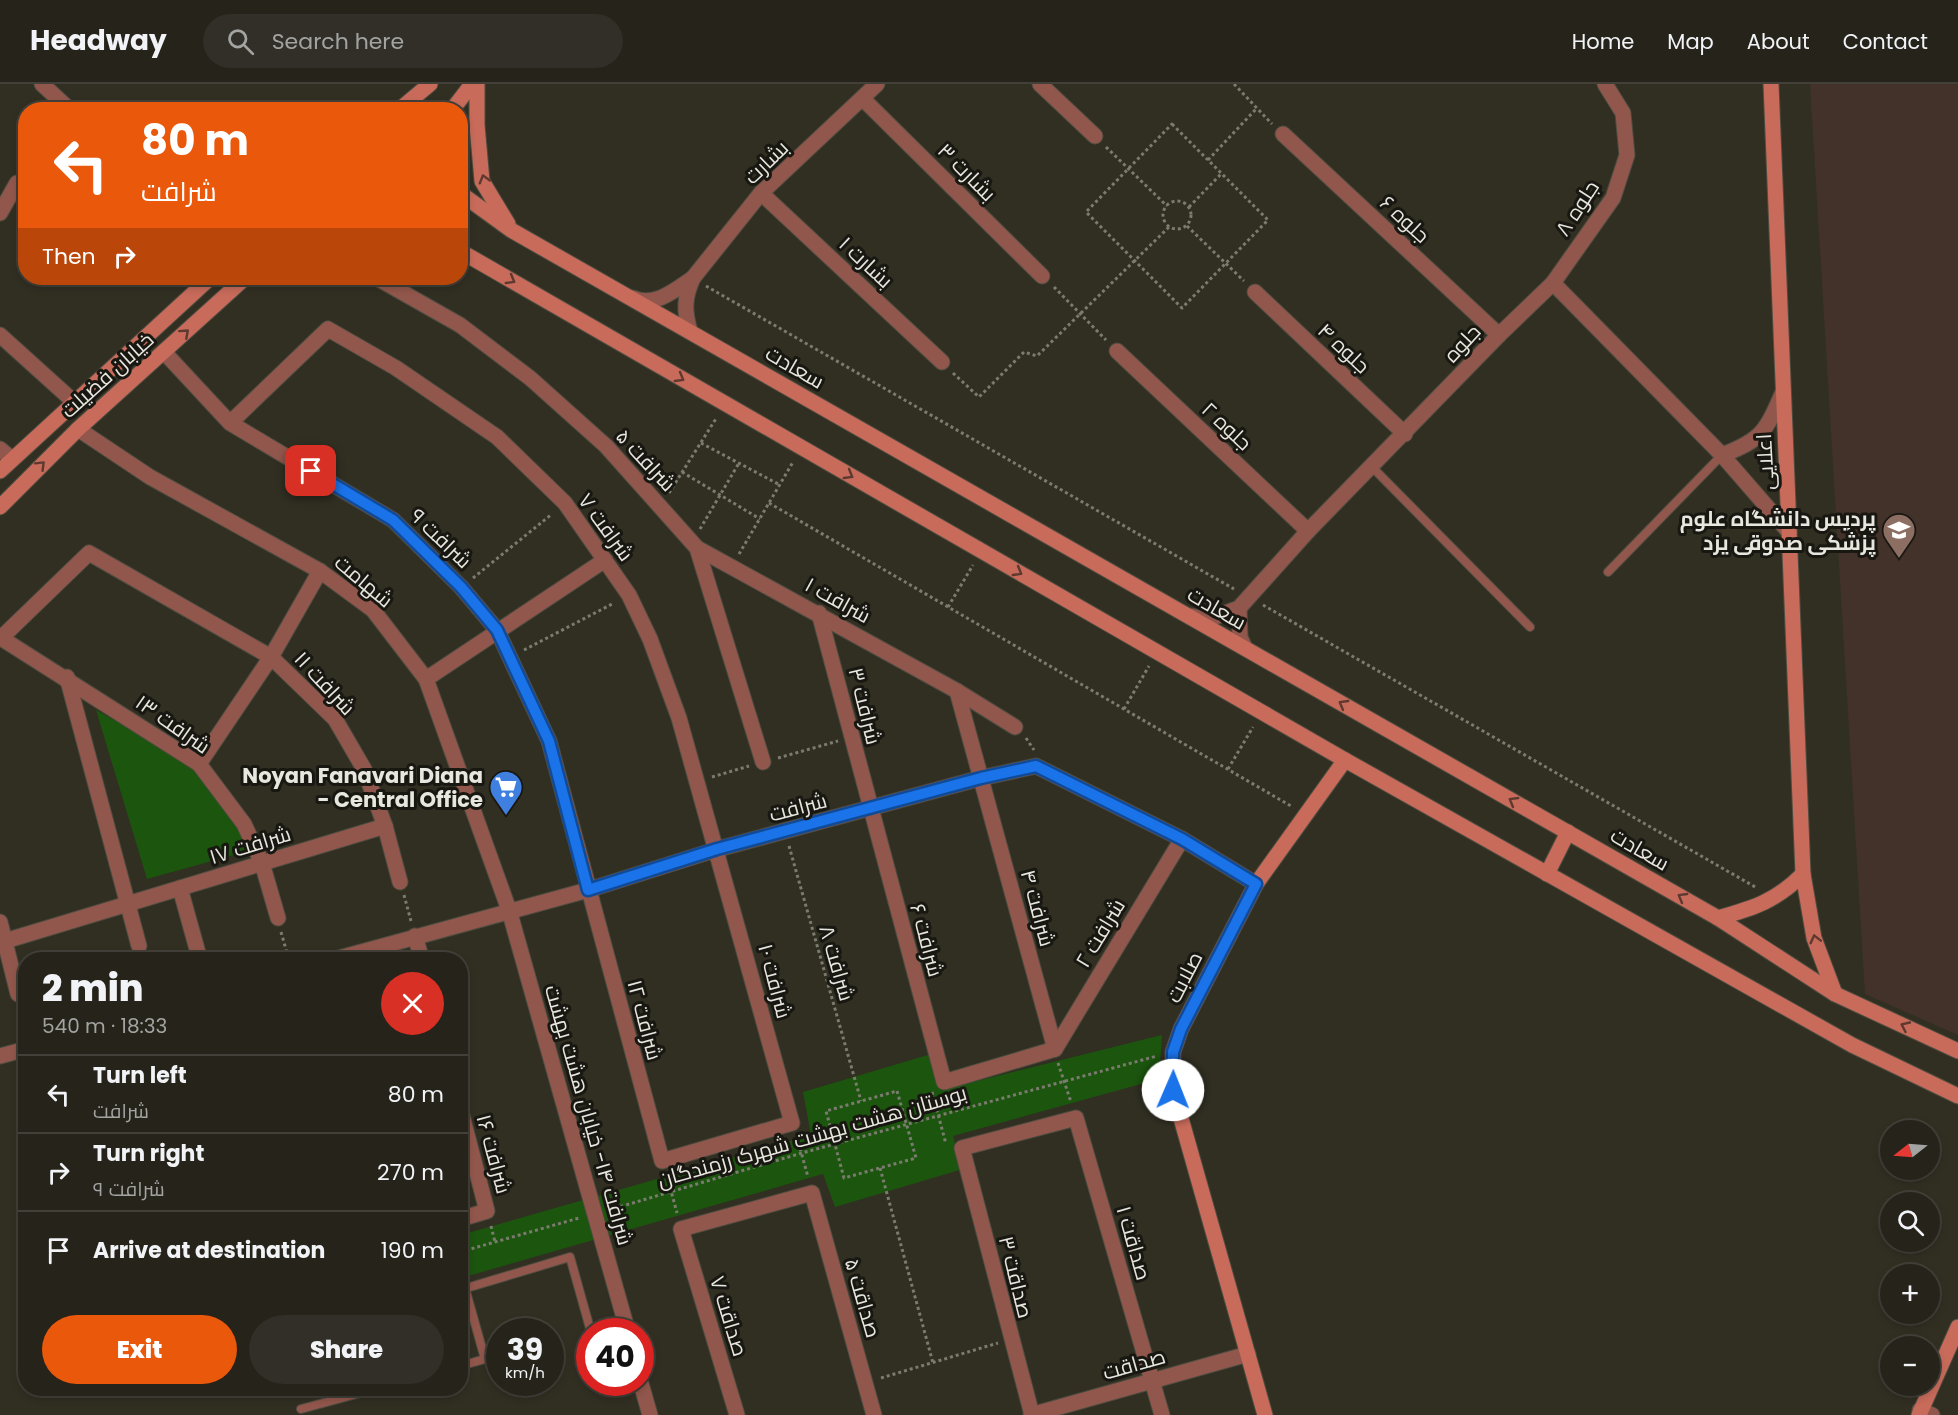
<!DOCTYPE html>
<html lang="en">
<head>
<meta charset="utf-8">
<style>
	body { margin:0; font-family:Poppins,Cairo,sans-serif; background:#312f27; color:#f1f3f6; height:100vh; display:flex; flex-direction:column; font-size:22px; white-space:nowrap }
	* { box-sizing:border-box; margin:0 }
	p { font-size:20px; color:#a3a4a2 }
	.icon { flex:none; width:33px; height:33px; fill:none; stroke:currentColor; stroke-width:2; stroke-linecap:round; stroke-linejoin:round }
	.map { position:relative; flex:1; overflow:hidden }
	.drawer { position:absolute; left:18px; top:868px; width:450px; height:444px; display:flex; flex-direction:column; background:#25231a; border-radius:24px; box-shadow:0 3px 9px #0003,0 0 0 2px #424039 }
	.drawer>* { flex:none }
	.top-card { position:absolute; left:18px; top:18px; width:450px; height:183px; border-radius:24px; box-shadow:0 3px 9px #0003,0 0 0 2px #424039; background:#ea580c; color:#fff; overflow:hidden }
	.needle { width:39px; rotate:253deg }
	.tools { position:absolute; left:1880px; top:1036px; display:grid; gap:12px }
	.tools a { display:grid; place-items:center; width:60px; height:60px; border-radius:50%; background:#25231a; box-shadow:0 3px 9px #0003,0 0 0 2px #424039; font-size:30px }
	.speed { position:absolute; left:486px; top:1234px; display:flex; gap:12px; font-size:30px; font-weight:700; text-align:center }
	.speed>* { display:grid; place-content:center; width:78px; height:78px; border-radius:50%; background:#25231a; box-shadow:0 3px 9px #0003,0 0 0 2px #424039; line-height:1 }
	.speed small { font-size:15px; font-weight:400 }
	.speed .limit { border:9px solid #d22; background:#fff; color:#111 }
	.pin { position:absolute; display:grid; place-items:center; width:51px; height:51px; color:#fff; margin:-26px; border-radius:12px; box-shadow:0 3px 9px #0006 }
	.me { position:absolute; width:66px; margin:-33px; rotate:1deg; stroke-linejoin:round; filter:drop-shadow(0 0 4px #0008) }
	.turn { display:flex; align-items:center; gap:21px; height:126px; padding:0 24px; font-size:27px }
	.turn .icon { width:78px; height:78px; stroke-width:2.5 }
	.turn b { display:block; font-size:42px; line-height:51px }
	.then { display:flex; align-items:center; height:57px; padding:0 24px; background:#0003; gap:12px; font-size:22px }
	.round { display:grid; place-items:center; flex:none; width:63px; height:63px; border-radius:32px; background:#312f27 }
	.head { display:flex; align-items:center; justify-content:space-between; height:102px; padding:0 24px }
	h1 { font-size:36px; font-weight:800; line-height:45px }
	.primary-button { display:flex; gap:12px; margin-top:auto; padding:12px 24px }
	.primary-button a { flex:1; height:69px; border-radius:36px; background:#ea580c; color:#fff; font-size:24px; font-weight:800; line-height:69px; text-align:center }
	.primary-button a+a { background:#312f27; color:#f1f3f6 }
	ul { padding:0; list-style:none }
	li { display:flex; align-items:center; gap:18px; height:78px; padding:0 24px; border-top:2px solid #424039 }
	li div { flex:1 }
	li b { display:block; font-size:22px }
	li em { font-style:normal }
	header { display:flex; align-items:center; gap:36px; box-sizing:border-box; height:84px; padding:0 30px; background:#25231a; border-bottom:2px solid #424039 }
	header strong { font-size:28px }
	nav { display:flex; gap:33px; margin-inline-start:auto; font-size:21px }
	.search { width:420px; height:54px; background:#312f27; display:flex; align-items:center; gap:15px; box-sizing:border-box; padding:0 21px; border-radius:33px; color:#a3a4a2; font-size:22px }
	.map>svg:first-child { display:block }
	.education { fill:#433229 }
	.green { fill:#1b550e }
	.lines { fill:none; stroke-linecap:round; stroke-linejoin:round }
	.lane-casing { stroke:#4e4c40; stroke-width:10 }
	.street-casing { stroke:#4e4c40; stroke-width:17 }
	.secondary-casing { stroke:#4e4c40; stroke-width:17 }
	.path { stroke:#7c7b70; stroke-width:3; stroke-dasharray:3 3; stroke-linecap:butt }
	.lane { stroke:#92574c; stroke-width:8 }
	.street { stroke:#92574c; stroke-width:15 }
	.secondary { stroke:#c86b5b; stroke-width:15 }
	.oneway { stroke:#5e392f }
	.route-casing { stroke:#114b97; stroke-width:15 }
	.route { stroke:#1a73e8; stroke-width:10 }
	.labels { text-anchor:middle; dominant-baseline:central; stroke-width:6; stroke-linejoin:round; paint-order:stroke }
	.street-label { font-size:21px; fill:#e8e7df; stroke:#181711 }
	.poi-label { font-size:21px; font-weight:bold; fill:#e8e7df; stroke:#181711; text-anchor:end }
</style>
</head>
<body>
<header>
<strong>Headway</strong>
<div class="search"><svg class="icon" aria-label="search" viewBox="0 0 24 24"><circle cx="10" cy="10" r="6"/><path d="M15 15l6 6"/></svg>Search here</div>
<nav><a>Home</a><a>Map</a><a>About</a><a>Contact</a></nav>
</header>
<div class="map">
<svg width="1958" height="1331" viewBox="0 0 1958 1331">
	<rect width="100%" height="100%" fill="#312f22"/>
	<polygon class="education" points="1810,0 1958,0 1958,951 1865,910"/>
	<g class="green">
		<polygon points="96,626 194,681 259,764 147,795"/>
		<polygon points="1162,951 1159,995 953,1052 963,1085 835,1123 823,1090 461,1194 461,1151 811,1051 803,1008 928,971 941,1006"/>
	</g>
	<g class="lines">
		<defs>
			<g id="lane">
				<polyline points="1373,384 1530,543"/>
				<polyline points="1608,488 1722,371"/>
				<polyline points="460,1206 570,1173 591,1248"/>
				<polyline points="460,1282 485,1275 465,1204"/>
				<polyline points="301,1325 375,1305"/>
			</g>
			<g id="street">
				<polyline points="42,0 70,26"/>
				<polyline points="1040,0 1095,52"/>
				<polyline points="863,15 1042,192"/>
				<polyline points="1283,50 1499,251"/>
				<polyline points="761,109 942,278"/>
				<polyline points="0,129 17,99"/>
				<polyline points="377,194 460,241 530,294 606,362 697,464 763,678"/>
				<polyline points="693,194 761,109 877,0"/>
				<polyline points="1553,199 1722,371 1789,448"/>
				<polyline points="1255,208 1405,350"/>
				<path d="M633 214C654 224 675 206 693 194 684 214 684 227 690 247"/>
				<polyline points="0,251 73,317"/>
				<polyline points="1117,267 1308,447"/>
				<polyline points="164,268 230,339 393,436 461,503 497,546 549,657 662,1077 792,1039 679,634 650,555 629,511 565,419 497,353 396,284 328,245 230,339"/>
				<polyline points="78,345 150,393 320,487 373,526 426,595 509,826 628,1248"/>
				<polyline points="0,365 12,375"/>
				<path d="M1722 371C1762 356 1766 347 1783 308"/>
				<polyline points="697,464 957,607 1015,643"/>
				<polyline points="1239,524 1240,553 1245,564"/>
				<polyline points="819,529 944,998 1055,965"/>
				<polyline points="1191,532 1207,536 1239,524 1308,447 1499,251 1553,199 1613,114 1627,71 1623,29 1605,0"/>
				<polyline points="1,554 199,680 244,740 262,779 278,834"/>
				<polyline points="0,555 89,469 271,573 335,635 364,685 385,742 400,798"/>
				<polyline points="67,593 139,862"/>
				<polyline points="426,595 605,476"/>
				<polyline points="957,607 1055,965"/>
				<polyline points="199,680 271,573 320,487"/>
				<polyline points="180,804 200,876"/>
				<polyline points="0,838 18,910"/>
				<polyline points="415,852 422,876"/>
				<polyline points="5,857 385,742"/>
				<polyline points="332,876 588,806 718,765 981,694 1036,682 1182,755 1256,800"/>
				<polyline points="1055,965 1182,755"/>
				<polyline points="0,972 26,965"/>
				<polyline points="460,1024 487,1127 460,1135"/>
				<polyline points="640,1296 650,1331"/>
				<polyline points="1920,1326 1932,1331"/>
				<polyline points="737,1331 681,1145 812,1109 874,1331"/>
				<polyline points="1031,1331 1248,1270"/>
				<polyline points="1032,1331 962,1064 1076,1034 1162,1331"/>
			</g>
			<g id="secondary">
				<polyline points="477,0 477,41 482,97 508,140"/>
				<polyline points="1771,0 1803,790 1814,854 1835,910"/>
				<polyline points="399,26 430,0"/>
				<polyline points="452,26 472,0"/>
				<polyline points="460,109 511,146 1718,834 1835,910 1958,967"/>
				<polyline points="460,167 1345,676 1852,961 1958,1012"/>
				<polyline points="0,387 210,194"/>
				<polyline points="0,423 78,345 245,194"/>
				<polyline points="1547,790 1568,748"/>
				<path d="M1718 834C1754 824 1776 817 1803 790"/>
				<polyline points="1265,1331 1173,1006 1173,968 1181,945 1256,800 1345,676"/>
				<polyline points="1919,1331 1958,1243"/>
			</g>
		</defs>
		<use href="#lane" class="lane-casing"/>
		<use href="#street" class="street-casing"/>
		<use href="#secondary" class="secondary-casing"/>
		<g class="path">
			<polyline points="1234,0 1272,40"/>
			<polygon points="1172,40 1268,136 1182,224 1086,128"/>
			<polyline points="1106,63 1167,122"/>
			<polyline points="1208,76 1257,24"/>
			<circle cx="1177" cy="131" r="14"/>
			<polyline points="1189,123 1221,90"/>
			<polyline points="1187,142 1244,197"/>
			<polyline points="706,202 1234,505"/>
			<polyline points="1054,203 1106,256"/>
			<polyline points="953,289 979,313 1024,268 1037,272 1169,143"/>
			<polyline points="701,359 780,401"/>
			<polyline points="682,388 760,435"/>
			<polyline points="669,409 717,333"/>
			<polyline points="769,419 1291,722"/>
			<polyline points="700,445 739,379"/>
			<polyline points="739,470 793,378"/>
			<polyline points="473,494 552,430"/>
			<polyline points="1263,521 1757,804"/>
			<polyline points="948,523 973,481"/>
			<polyline points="524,566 614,519"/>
			<polyline points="1124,625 1149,582"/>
			<polyline points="1026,654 1034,666"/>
			<polyline points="778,674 838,657"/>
			<polyline points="1228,685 1253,643"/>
			<polyline points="712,693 749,682"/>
			<polyline points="789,762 861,1017"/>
			<polyline points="404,811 411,837"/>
			<polyline points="281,848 289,876"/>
			<polyline points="22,925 26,938"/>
			<polyline points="1058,979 1071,1018"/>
			<polygon points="897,1007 916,1074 844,1094 826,1027"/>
			<polyline points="932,1008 946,1060"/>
			<polyline points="797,1053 808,1093"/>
			<polyline points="880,1084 933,1279"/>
			<polyline points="667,1092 677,1129"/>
			<polyline points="609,1126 802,1069 1157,972"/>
			<polyline points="491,1142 495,1158"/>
			<polyline points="460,1168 579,1134"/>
			<polyline points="881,1294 998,1259"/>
		</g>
		<use href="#lane" class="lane"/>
		<use href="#street" class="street"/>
		<use href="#secondary" class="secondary"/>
	</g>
	<defs><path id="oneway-chevron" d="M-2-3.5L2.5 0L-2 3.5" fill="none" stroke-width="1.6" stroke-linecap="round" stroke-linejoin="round" transform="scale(1.5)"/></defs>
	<g class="oneway">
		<use href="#oneway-chevron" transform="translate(484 95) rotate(-106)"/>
		<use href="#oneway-chevron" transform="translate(511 196) rotate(30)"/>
		<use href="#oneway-chevron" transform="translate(185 249) rotate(-42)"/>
		<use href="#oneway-chevron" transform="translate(680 294) rotate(30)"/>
		<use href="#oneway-chevron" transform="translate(41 381) rotate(-45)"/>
		<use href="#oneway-chevron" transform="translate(849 391) rotate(30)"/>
		<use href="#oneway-chevron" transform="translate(1018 488) rotate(30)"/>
		<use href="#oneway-chevron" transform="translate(1343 620) rotate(-150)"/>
		<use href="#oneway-chevron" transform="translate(1513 717) rotate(-150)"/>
		<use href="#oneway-chevron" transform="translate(1682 813) rotate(-150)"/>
		<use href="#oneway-chevron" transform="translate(1815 855) rotate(-104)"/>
		<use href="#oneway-chevron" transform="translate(1905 942) rotate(-155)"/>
	</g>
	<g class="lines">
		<defs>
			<polyline id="route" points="311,387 393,436 461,503 497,546 549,657 588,806 717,765 981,694 1036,682 1182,755 1256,800 1181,945 1173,968 1173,1006"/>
		</defs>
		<use href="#route" class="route-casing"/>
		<use href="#route" class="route"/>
	</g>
	<defs>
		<symbol id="university-pin" viewBox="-11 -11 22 30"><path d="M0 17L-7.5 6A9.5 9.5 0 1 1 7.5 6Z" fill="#8d6e63" stroke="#181711"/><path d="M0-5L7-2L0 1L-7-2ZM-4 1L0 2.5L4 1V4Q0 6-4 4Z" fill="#fff"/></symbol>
		<symbol id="supermarket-pin" viewBox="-11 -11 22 30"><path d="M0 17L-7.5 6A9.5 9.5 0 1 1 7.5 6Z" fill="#3f7fe0" stroke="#181711"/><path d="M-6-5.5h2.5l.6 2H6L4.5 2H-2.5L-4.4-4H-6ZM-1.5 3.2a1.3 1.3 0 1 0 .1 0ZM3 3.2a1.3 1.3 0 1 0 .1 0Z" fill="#fff"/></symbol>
	</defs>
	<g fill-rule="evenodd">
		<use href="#university-pin" x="1880" y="427" width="38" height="52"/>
		<use href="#supermarket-pin" x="487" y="684" width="38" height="52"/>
	</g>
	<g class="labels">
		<g class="street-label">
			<text transform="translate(766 78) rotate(-44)">بشارت</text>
			<text transform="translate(967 88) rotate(45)">بشارت ۳</text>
			<text transform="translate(1577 124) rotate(-57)">جلوه ۸</text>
			<text transform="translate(1405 135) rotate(43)">جلوه ۶</text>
			<text transform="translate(866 178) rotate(43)">بشارت ۱</text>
			<text transform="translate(1462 259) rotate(-47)">جلوه</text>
			<text transform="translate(1344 264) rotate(43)">جلوه ۴</text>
			<text transform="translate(795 283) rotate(30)">سعادت</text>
			<text transform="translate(107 291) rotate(-42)">خیابان فضیلت</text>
			<text transform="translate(1227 342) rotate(43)">جلوه ۲</text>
			<text transform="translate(646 376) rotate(47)">شرافت ۵</text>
			<text transform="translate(1765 378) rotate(-93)">اعلایی</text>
			<text transform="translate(606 443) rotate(54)">شرافت ۷</text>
			<text transform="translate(441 454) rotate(44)">شرافت ۹</text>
			<text transform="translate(364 497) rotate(40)">شهامت</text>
			<text transform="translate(838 516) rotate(29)">شرافت ۱</text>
			<text transform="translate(1217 524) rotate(30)">سعادت</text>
			<text transform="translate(325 599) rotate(47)">شرافت ۱۱</text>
			<text transform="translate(865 622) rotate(76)">شرافت ۳</text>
			<text transform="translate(173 640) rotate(35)">شرافت ۱۳</text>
			<text transform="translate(798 723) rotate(-15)">شرافت</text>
			<text transform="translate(250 761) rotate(-17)">شرافت ۱۷</text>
			<text transform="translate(1640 765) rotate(30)">سعادت</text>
			<text transform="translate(1038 824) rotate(75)">شرافت ۴</text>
			<text transform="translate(1100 849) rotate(-59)">شرافت ۲</text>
			<text transform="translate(927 856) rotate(75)">شرافت ۶</text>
			<text transform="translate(837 879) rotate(74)">شرافت ۸</text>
			<text transform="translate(1184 893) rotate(-63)">صلابت</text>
			<text transform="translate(775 897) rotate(75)">شرافت ۱۰</text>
			<text transform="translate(645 936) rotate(75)">شرافت ۱۲</text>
			<text transform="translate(589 1031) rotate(74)">شرافت ۱۴- خیابان هشت بهشت</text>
			<text transform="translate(812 1052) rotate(-16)">بوستان هشت بهشت شهرک رزمندگان</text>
			<text transform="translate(494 1070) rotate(75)">شرافت ۱۶</text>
			<text transform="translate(1134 1159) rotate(74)">صداقت ۱</text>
			<text transform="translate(1016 1193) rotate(76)">صداقت ۳</text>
			<text transform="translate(863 1214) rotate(74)">صداقت ۵</text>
			<text transform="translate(729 1232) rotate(73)">صداقت ۷</text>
			<text transform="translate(1134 1280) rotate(-16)">صداقت</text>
		</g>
		<g class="poi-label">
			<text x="1876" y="434">پردیس دانشگاه علوم<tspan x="1876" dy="24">پزشکی صدوقی یزد</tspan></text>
			<text x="483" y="691">Noyan Fanavari Diana<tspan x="483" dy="24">- Central Office</tspan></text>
		</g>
	</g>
</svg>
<div class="tools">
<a><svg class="needle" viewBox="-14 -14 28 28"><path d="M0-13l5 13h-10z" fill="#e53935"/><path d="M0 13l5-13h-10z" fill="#a3a4a2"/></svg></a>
<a><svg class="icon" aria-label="search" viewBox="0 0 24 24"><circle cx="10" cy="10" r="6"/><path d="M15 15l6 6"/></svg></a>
<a>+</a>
<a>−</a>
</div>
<div class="speed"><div>39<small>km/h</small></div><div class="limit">40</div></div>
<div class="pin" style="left:311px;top:387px;background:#d93025"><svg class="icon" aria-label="arrive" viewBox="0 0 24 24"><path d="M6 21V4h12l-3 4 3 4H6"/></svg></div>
<svg class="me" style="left:1173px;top:1006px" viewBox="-20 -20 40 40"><circle r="19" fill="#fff"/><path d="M0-13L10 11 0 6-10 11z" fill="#1a73e8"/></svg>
<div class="top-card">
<div class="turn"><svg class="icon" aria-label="left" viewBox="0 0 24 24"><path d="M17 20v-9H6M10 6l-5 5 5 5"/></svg><div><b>80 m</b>شرافت</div></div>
<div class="then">Then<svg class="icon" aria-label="right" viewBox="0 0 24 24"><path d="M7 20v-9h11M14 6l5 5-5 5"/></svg></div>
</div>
<section class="drawer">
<div class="head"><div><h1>2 min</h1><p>540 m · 18:33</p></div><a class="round" style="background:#d93025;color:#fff"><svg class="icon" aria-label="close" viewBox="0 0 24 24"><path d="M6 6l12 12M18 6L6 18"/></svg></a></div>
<ul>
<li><svg class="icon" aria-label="left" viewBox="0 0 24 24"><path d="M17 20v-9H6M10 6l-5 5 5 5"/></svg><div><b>Turn left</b><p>شرافت</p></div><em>80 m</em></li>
<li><svg class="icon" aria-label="right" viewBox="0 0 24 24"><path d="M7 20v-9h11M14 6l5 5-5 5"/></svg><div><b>Turn right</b><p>شرافت ۹</p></div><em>270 m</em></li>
<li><svg class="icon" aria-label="arrive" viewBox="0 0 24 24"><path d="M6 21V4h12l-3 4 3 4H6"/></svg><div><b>Arrive at destination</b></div><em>190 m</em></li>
</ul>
<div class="primary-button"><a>Exit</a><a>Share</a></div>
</section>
</div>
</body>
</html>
